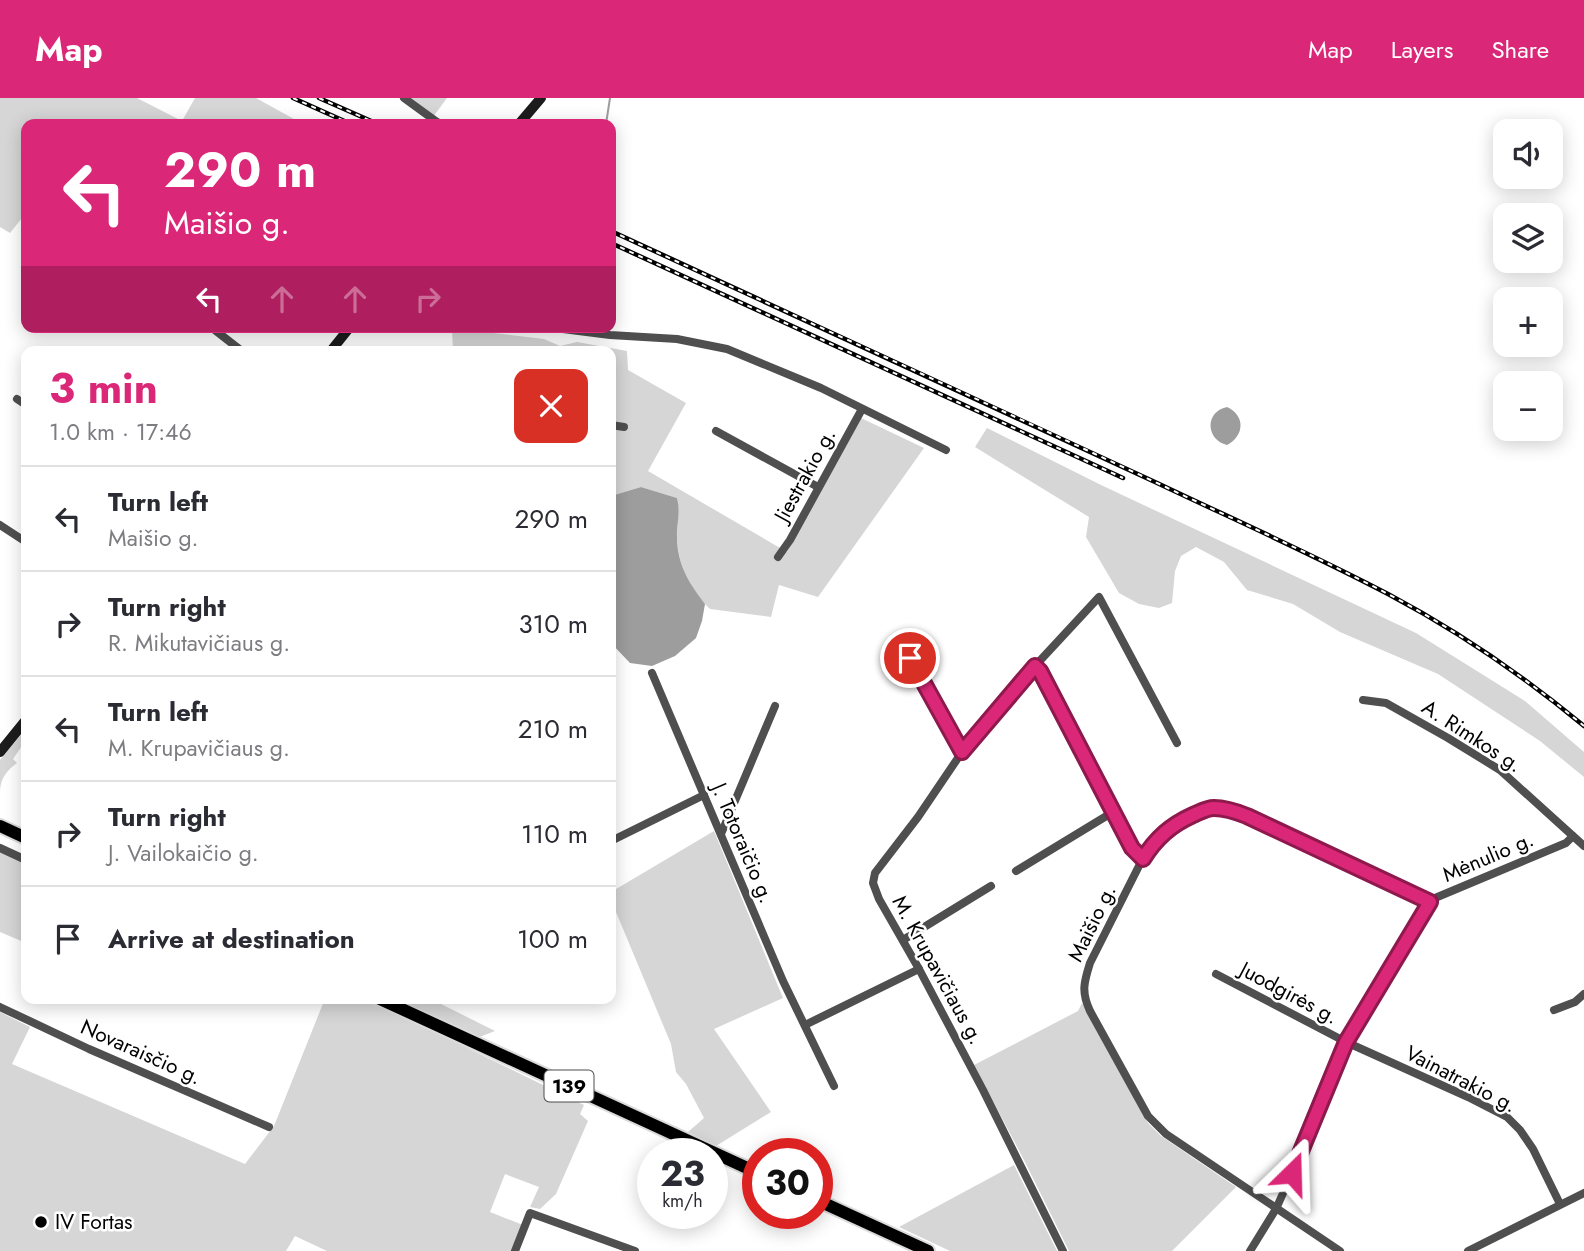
<!DOCTYPE html>
<html lang="en">
<head>
<meta charset="utf-8">
<style>
	body { margin:0; font-family:Jost,sans-serif; background:#f2f2f3; color:#2b2b33; height:100vh; display:flex; flex-direction:column; font-size:26px; white-space:nowrap }
	* { box-sizing:border-box; margin:0 }
	p { font-size:23px; color:#7c7c81 }
	.icon { flex:none; width:38px; height:38px; fill:none; stroke:currentColor; stroke-width:2; stroke-linecap:round; stroke-linejoin:round }
	.map { position:relative; flex:1; overflow:hidden }
	.side { position:absolute; left:21px; top:248px; width:595px; height:658px; display:flex; flex-direction:column; background:#fff; border-radius:14px; box-shadow:0 4px 18px #0003 }
	.side>* { flex:none }
	.banner { position:absolute; left:21px; top:21px; width:595px; height:214px; border-radius:14px; box-shadow:0 4px 18px #0003; background:#db2777; color:#fff; overflow:hidden }
	.controls { position:absolute; left:1493px; top:21px; display:grid; gap:14px }
	.controls a { display:grid; place-items:center; width:70px; height:70px; border-radius:14px; background:#fff; box-shadow:0 4px 18px #0003; font-size:35px }
	.speed { position:absolute; left:637px; top:1040px; display:flex; gap:14px; font-size:35px; font-weight:700; text-align:center }
	.speed>* { display:grid; place-content:center; width:91px; height:91px; border-radius:50%; background:#fff; box-shadow:0 4px 18px #0003; line-height:1 }
	.speed small { font-size:18px; font-weight:400 }
	.speed .limit { border:10px solid #d22; background:#fff; color:#111 }
	.pin { position:absolute; display:grid; place-items:center; width:60px; height:60px; color:#fff; margin:-30px; border:4px solid #fff; border-radius:50%; box-shadow:0 2px 7px #0007 }
	.me { position:absolute; width:77px; margin:-38px; rotate:22deg; stroke-linejoin:round; filter:drop-shadow(0 0 5px #0008) }
	.turn { display:flex; align-items:center; gap:24px; height:147px; padding:0 28px; font-size:32px }
	.turn .icon { width:91px; height:91px; stroke-width:2.5 }
	.turn b { display:block; font-size:49px; line-height:60px }
	.lanes { display:flex; align-items:center; height:66px; padding:0 28px; background:#0003; justify-content:center; gap:35px; direction:ltr }
	.lanes .off { opacity:.35 }
	.round { display:grid; place-items:center; flex:none; width:74px; height:74px; border-radius:14px; background:#f2f2f3 }
	.overview { display:flex; align-items:center; justify-content:space-between; height:119px; padding:0 28px }
	h1 { font-size:42px; font-weight:700; line-height:52px; color:#db2777 }
	ul { padding:0; list-style:none }
	li { display:flex; align-items:center; gap:21px; height:105px; padding:0 28px; border-top:2px solid #e1e1e2 }
	li div { flex:1 }
	li b { display:block; font-size:26px }
	li em { font-style:normal }
	header { display:flex; align-items:center; gap:42px; box-sizing:border-box; height:98px; padding:0 35px; background:#db2777; color:#fff }
	header strong { font-size:33px }
	nav { display:flex; gap:38px; margin-inline-start:auto; font-size:24px }
	.map>svg:first-child { display:block }
	.green { fill:#d6d6d6 }
	.water { fill:#9d9d9d }
	.lines { fill:none; stroke-linecap:round; stroke-linejoin:round }
	.stream { stroke:#9d9d9d; stroke-width:2 }
	.primary-casing { stroke:#dbdbdb; stroke-width:16 }
	.street { stroke:#4f4f4f; stroke-width:8 }
	.secondary { stroke:#1c1c1c; stroke-width:10 }
	.primary { stroke:#000; stroke-width:12 }
	.rail-casing { stroke:#000; stroke-width:4.5 }
	.rail { stroke:#fff; stroke-width:2; stroke-dasharray:5; stroke-linecap:butt }
	.route-casing { stroke:#8e194d; stroke-width:18 }
	.route { stroke:#db2777; stroke-width:12 }
	.poi-dot { fill:#000; stroke:#fff; stroke-width:2.5 }
	.labels { text-anchor:middle; dominant-baseline:central; stroke-width:5; stroke-linejoin:round; paint-order:stroke }
	.shield { fill:#fff; stroke:#4c4c4c; stroke-width:2 }
	.shield-label { font-size:19px; font-weight:bold; fill:#000 }
	.street-label { font-size:21px; fill:#000; stroke:#fff }
	.poi-label { font-size:21px; fill:#000; stroke:#fff; text-anchor:start }
</style>
</head>
<body>
<header>
<strong>Map</strong>
<nav><a>Map</a><a>Layers</a><a>Share</a></nav>
</header>
<div class="map">
<svg width="1584" height="1153" viewBox="0 0 1584 1153">
	<rect width="100%" height="100%" fill="#fff"/>
	<g class="green">
		<polygon points="0,0 137,0 182,23 195,0 256,0 303,26 26,26 26,115 10,135 0,129"/>
		<polygon points="408,0 447,0 433,19"/>
		<path d="M452 230 544 241 560 248 577 244 627 253 628 272 686 305 648 373 787 454 861 320 924 350 818 499 779 487 771 519 710 511C689 491 678 467 677 438 677 424 680 413 677 400L641 389 611 398V254H453Z"/>
		<polygon points="987,330 1101,387 1416,535 1525,603 1584,654 1584,679 1540,643 1438,576 1340,534 1293,506 1247,492 1224,464 1196,449 1181,458 1175,473 1172,505 1159,510 1139,506 1119,495 1086,439 1089,419 975,349"/>
		<path d="M26 631V642L13 661 17 665C7 672 1 680 0 692V662Z"/>
		<polygon points="714,733 783,900 714,931 771,1014 716,1048 688,1034 704,1020 686,986 676,974 671,946 611,802 611,794"/>
		<polygon points="0,754 26,766 26,845 0,834"/>
		<polygon points="320,901 362,901 453,943 584,1007 580,1016 588,1023 556,1096 540,1111 530,1109 539,1089 505,1076 490,1114 523,1127 512,1153 327,1153 295,1138 286,1153 0,1153 0,914 30,929 12,966 245,1066 274,1028 324,903"/>
		<polygon points="395,901 431,901 495,933 477,940"/>
		<polygon points="1082,905 1148,1025 1161,1038 1236,1089 1172,1153 1069,1153 1024,1062 974,967 1078,913"/>
		<polygon points="1014,1067 1057,1153 950,1153 899,1129"/>
	</g>
	<g class="water">
		<path d="M1227 309C1246 318 1244 338 1227 347 1206 342 1204 314 1227 309Z"/>
		<path d="M641 389 677 400C680 412 678 421 677 433 676 464 687 483 705 506L702 523 696 540 675 558 652 568 630 565 611 545V398Z"/>
	</g>
	<g class="lines">
		<polyline class="stream" points="606,26 610,0"/>
		<defs>
			<g id="primary">
				<polyline points="0,728 26,740"/>
				<polyline points="380,901 758,1075"/>
				<polyline points="817,1102 928,1153"/>
			</g>
		</defs>
		<use href="#primary" class="primary-casing"/>
		<g class="street">
			<polyline points="404,0 437,24 443,26"/>
			<polyline points="211,229 243,254"/>
			<polyline points="547,229 610,237 677,241 727,251 821,290 946,352"/>
			<polyline points="17,301 26,307"/>
			<polyline points="611,327 624,329"/>
			<polyline points="716,333 818,389"/>
			<polyline points="0,427 26,444"/>
			<polyline points="778,459 790,442 862,311"/>
			<polyline points="910,560 962,654"/>
			<polyline points="1035,568 1040,573 1132,750 1143,760"/>
			<polyline points="652,575 783,883 834,988"/>
			<polyline points="1363,602 1386,605 1448,640 1500,672 1584,748"/>
			<polyline points="721,736 775,608"/>
			<polyline points="611,743 704,697"/>
			<polyline points="0,750 26,762"/>
			<polyline points="1016,773 1113,714"/>
			<polyline points="903,842 991,788"/>
			<polyline points="1216,876 1346,944 1468,999 1507,1019 1520,1032 1533,1051 1560,1106"/>
			<polyline points="0,909 89,951 269,1029"/>
			<polyline points="1554,912 1575,904 1584,896"/>
			<polyline points="805,927 919,871"/>
			<polyline points="515,1153 530,1115 635,1153"/>
			<polyline points="1063,1153 983,992 919,871 879,801 873,785 875,775 918,719 962,654 1035,568 1099,499 1177,645"/>
			<polyline points="1250,1153 1276,1111 1292,1075 1346,944 1430,804 1435,800 1566,745 1573,738"/>
			<path d="M1340 1153 1166 1036 1148 1018 1090 913C1081 894 1084 884 1090 865L1143 760C1157 739 1169 727 1193 717 1200 714 1207 710 1214 710 1226 710 1237 714 1247 718L1430 804"/>
			<polyline points="1468,1153 1584,1095"/>
		</g>
		<g class="secondary">
			<polyline points="519,26 541,0"/>
			<polyline points="330,254 350,229"/>
			<polyline points="0,654 26,622"/>
		</g>
		<use href="#primary" class="primary"/>
		<defs>
			<g id="rail">
				<polyline points="293,0 351,26"/>
				<polyline points="319,0 378,26"/>
				<path d="M611 133C792 217 974 299 1155 384 1233 421 1312 456 1388 496 1456 532 1525 579 1584 628"/>
				<polyline points="611,145 1123,380"/>
			</g>
		</defs>
		<use href="#rail" class="rail-casing"/>
		<use href="#rail" class="rail"/>
	</g>
	<g class="lines">
		<defs>
			<path id="route" d="M910 560 962 654 1035 568 1040 573 1132 750 1143 761C1156 740 1171 727 1193 717 1200 714 1207 710 1214 710 1226 710 1237 714 1247 718L1430 804 1346 944 1292 1075"/>
		</defs>
		<use href="#route" class="route-casing"/>
		<use href="#route" class="route"/>
	</g>
	<circle class="poi-dot" cx="41" cy="1124" r="7"/>
	<g class="labels">
		<rect class="shield" x="544.5" y="972.5" width="49" height="31" rx="5"/>
		<g class="shield-label">
			<text x="569" y="988">139</text>
		</g>
		<g class="street-label">
			<text transform="translate(805 377) rotate(-61)">Jiestrakio g.</text>
			<text transform="translate(1472 638) rotate(33)">A. Rimkos g.</text>
			<text transform="translate(743 745) rotate(67)">J. Totoraičio g.</text>
			<text transform="translate(1488 759) rotate(-23)">Mėnulio g.</text>
			<text transform="translate(1092 825) rotate(-64)">Maišio g.</text>
			<text transform="translate(938 872) rotate(61)">M. Krupavičiaus g.</text>
			<text transform="translate(1289 895) rotate(28)">Juodgirės g.</text>
			<text transform="translate(141 954) rotate(24)">Novaraisčio g.</text>
			<text transform="translate(1461 981) rotate(27)">Vainatrakio g.</text>
		</g>
		<g class="poi-label">
			<text x="55" y="1124">IV Fortas</text>
		</g>
	</g>
</svg>
<div class="controls">
<a><svg class="icon" aria-label="sound" viewBox="0 0 24 24"><path d="M4 9h4l5-4v14l-5-4H4zM17 9q2 3 0 6"/></svg></a>
<a><svg class="icon" aria-label="layers" viewBox="0 0 24 24"><path d="M12 4l9 5-9 5-9-5zM3 14l9 5 9-5"/></svg></a>
<a>+</a>
<a>−</a>
</div>
<div class="speed"><div>23<small>km/h</small></div><div class="limit">30</div></div>
<div class="pin" style="left:910px;top:560px;background:#d93025"><svg class="icon" aria-label="arrive" viewBox="0 0 24 24"><path d="M6 21V4h12l-3 4 3 4H6"/></svg></div>
<svg class="me" style="left:1292px;top:1075px" viewBox="-20 -20 40 40"><path d="M0-17L14 15 0 8-14 15z" fill="#db2777" stroke="#fff" stroke-width="4"/></svg>
<div class="banner">
<div class="turn"><svg class="icon" aria-label="left" viewBox="0 0 24 24"><path d="M17 20v-9H6M10 6l-5 5 5 5"/></svg><div><b>290 m</b>Maišio g.</div></div>
<div class="lanes"><svg class="icon" aria-label="left" viewBox="0 0 24 24"><path d="M17 20v-9H6M10 6l-5 5 5 5"/></svg><svg class="icon off" aria-label="ahead" viewBox="0 0 24 24"><path d="M12 20V5M6 11l6-6 6 6"/></svg><svg class="icon off" aria-label="ahead" viewBox="0 0 24 24"><path d="M12 20V5M6 11l6-6 6 6"/></svg><svg class="icon off" aria-label="right" viewBox="0 0 24 24"><path d="M7 20v-9h11M14 6l5 5-5 5"/></svg></div>
</div>
<section class="side">
<div class="overview"><div><h1>3 min</h1><p>1.0 km · 17:46</p></div><a class="round" style="background:#d93025;color:#fff"><svg class="icon" aria-label="close" viewBox="0 0 24 24"><path d="M6 6l12 12M18 6L6 18"/></svg></a></div>
<ul>
<li><svg class="icon" aria-label="left" viewBox="0 0 24 24"><path d="M17 20v-9H6M10 6l-5 5 5 5"/></svg><div><b>Turn left</b><p>Maišio g.</p></div><em>290 m</em></li>
<li><svg class="icon" aria-label="right" viewBox="0 0 24 24"><path d="M7 20v-9h11M14 6l5 5-5 5"/></svg><div><b>Turn right</b><p>R. Mikutavičiaus g.</p></div><em>310 m</em></li>
<li><svg class="icon" aria-label="left" viewBox="0 0 24 24"><path d="M17 20v-9H6M10 6l-5 5 5 5"/></svg><div><b>Turn left</b><p>M. Krupavičiaus g.</p></div><em>210 m</em></li>
<li><svg class="icon" aria-label="right" viewBox="0 0 24 24"><path d="M7 20v-9h11M14 6l5 5-5 5"/></svg><div><b>Turn right</b><p>J. Vailokaičio g.</p></div><em>110 m</em></li>
<li><svg class="icon" aria-label="arrive" viewBox="0 0 24 24"><path d="M6 21V4h12l-3 4 3 4H6"/></svg><div><b>Arrive at destination</b></div><em>100 m</em></li>
</ul>
</section>
</div>
</body>
</html>
